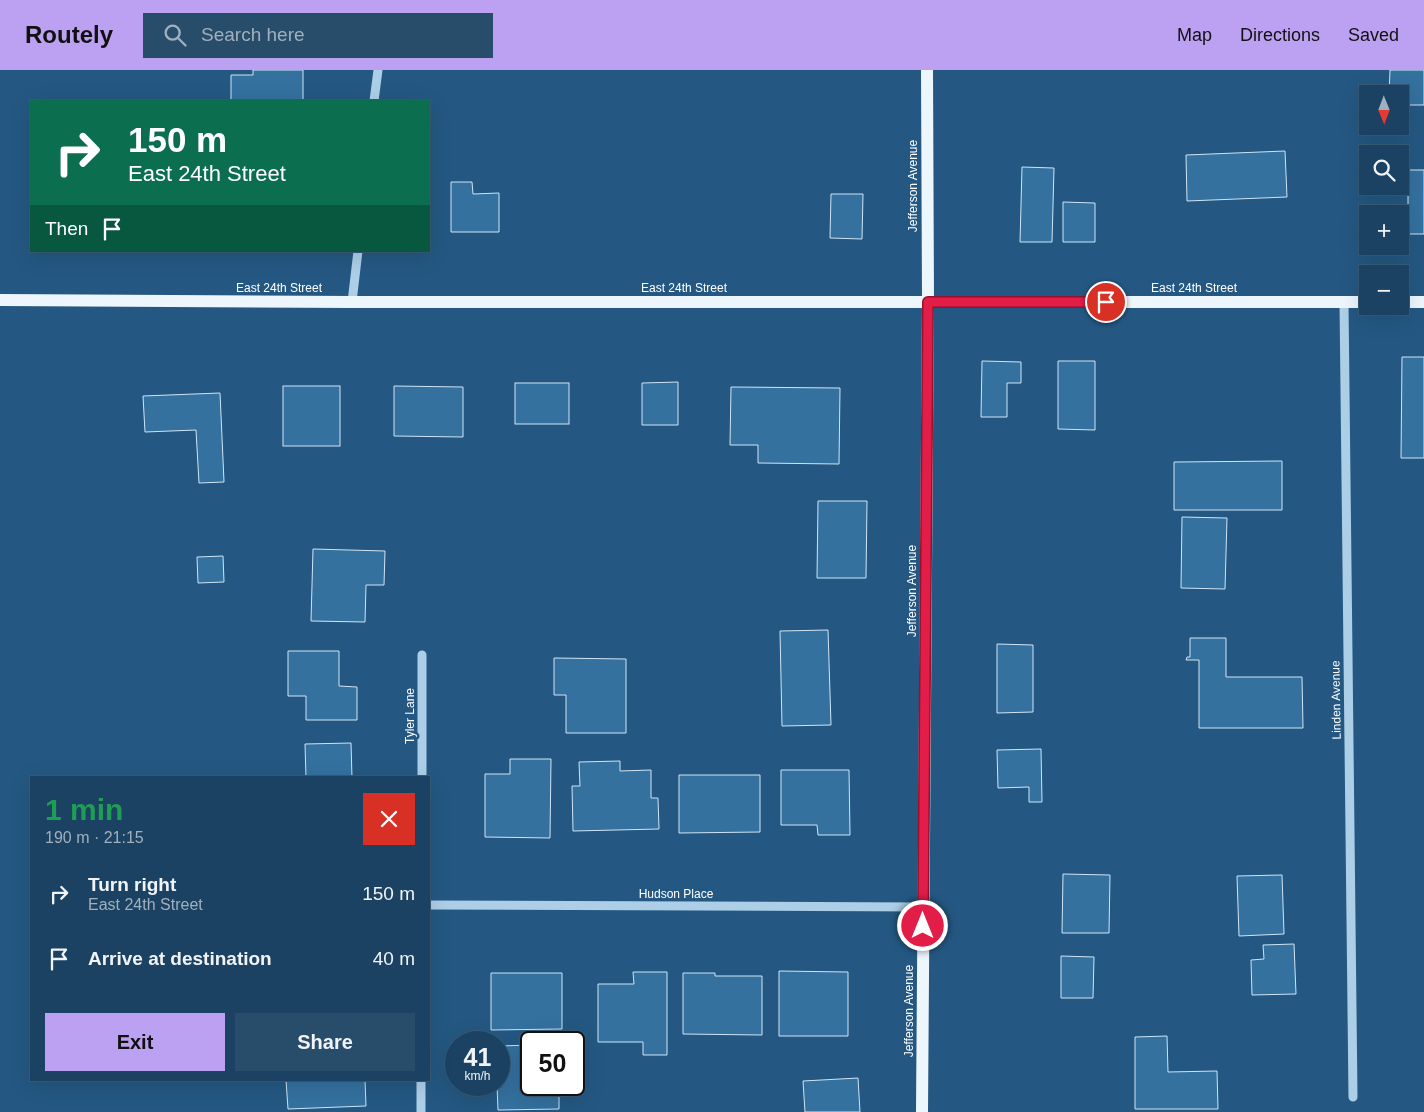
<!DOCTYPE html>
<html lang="en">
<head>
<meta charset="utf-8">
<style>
	body { margin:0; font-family:Helvetica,sans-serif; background:#284d6b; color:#f1f3f6; height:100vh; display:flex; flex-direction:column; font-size:19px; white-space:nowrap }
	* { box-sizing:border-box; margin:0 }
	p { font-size:16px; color:#a0b0be }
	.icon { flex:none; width:28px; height:28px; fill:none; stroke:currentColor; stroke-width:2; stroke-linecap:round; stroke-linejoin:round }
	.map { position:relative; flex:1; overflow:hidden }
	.panel { position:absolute; left:30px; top:706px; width:400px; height:305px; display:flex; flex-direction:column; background:#1b4262; border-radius:0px; box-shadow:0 5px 20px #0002,0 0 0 1px #395b77 }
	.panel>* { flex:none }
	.guide { position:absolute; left:30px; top:30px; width:400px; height:152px; border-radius:0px; box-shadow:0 5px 20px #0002,0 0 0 1px #395b77; background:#0b6e4f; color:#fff; overflow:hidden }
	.needle { width:32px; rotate:179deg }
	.controls { position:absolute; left:1359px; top:15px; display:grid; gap:10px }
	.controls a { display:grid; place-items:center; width:50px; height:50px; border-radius:0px; background:#1b4262; box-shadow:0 5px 20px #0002,0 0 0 1px #395b77; font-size:25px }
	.speed { position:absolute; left:445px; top:961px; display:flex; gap:10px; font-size:25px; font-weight:700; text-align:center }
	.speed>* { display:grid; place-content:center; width:65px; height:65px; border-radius:50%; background:#1b4262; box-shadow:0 5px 20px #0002,0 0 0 1px #395b77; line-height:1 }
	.speed small { font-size:12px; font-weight:400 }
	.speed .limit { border:2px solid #111; border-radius:8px; background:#fff; color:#111 }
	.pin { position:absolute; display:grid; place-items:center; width:42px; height:42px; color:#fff; margin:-21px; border:2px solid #fff; border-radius:50%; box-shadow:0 1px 5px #0007 }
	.me { position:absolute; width:55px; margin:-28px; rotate:0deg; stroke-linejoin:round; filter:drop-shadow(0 0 4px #0008) }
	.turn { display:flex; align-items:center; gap:18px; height:105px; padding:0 15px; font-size:22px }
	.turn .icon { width:65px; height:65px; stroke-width:2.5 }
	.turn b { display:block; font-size:35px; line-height:42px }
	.then { display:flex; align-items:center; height:48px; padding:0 15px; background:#0003; gap:10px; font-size:19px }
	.round { display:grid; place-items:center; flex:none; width:52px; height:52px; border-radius:0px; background:#284d6b }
	.headline { display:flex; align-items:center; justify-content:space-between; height:85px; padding:0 15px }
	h1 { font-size:30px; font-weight:600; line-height:38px; color:#1e9e55 }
	.cta { display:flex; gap:10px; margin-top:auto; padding:10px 15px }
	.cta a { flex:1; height:58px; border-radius:0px; background:#bca0f2; color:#111; font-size:20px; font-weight:600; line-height:58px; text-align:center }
	.cta a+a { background:#284d6b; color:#f1f3f6 }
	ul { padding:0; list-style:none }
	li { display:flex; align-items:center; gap:15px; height:65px; padding:0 15px }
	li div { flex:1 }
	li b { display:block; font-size:19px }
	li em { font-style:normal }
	header { display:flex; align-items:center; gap:30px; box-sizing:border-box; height:70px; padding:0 25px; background:#bca0f2; color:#111 }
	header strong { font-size:24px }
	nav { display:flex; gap:28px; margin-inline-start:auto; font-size:18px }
	.search { width:350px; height:45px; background:#284d6b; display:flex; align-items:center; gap:12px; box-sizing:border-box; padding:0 18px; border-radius:0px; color:#a0b0be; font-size:19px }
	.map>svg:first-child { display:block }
	.building { fill:#34719f; stroke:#cfe5f6 }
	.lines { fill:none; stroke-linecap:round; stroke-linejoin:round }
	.minor { stroke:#accee7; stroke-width:9 }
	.major { stroke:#eef6fd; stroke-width:12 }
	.route-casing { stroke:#92132f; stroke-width:12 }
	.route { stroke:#e11d48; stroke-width:9 }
	.labels { text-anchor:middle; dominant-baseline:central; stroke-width:5; stroke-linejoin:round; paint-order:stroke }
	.street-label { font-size:12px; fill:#fff; stroke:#245882 }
</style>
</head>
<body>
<header>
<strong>Routely</strong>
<div class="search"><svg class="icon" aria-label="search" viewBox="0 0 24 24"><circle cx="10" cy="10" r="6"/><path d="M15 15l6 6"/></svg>Search here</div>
<nav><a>Map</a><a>Directions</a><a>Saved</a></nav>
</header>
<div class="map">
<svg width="1424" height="1042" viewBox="0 0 1424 1042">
	<rect width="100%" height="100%" fill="#245882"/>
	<g class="building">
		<polygon points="253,0 303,0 303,31 231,31 231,5 253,5"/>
		<polygon points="1390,0 1424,0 1424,35 1400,35 1400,24 1389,24"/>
		<polygon points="1285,81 1287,127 1187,131 1186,85"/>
		<polygon points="1022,97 1054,98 1052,172 1020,172"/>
		<rect x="1408" y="100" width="16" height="64"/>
		<polygon points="451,112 472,112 473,124 499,123 499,162 451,162"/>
		<polygon points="831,124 863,124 862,169 830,168"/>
		<polygon points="1063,132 1095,133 1095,172 1063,172"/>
		<polygon points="1402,287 1424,287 1424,388 1401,388"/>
		<polygon points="982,291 1021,292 1021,313 1007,313 1007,347 981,347"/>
		<polygon points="1058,291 1095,291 1095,360 1058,359"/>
		<polygon points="678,312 678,355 642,355 642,313"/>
		<rect x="515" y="313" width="54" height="41"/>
		<rect x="283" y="316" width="57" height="60"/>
		<polygon points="394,316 463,317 463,367 394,366"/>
		<polygon points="731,317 840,318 839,394 758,393 758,375 730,375"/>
		<polygon points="220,323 224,412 199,413 196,360 145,362 143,326"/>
		<polygon points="1282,391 1282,440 1174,440 1174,392"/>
		<polygon points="818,431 867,431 866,508 817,508"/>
		<polygon points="1182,447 1227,448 1225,519 1181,518"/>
		<polygon points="313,479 385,481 384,515 366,515 365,552 311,551"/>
		<polygon points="223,486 224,512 198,513 197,487"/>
		<polygon points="828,560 831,655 782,656 780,561"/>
		<polygon points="1190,568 1226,568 1226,607 1302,607 1303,658 1199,658 1199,590 1186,590 1187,587 1190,587"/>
		<polygon points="997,574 1033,575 1033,642 997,643"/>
		<polygon points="288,581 339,581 339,616 357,617 357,650 306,650 306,626 288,626"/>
		<polygon points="554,588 626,589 626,663 566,663 566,625 554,625"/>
		<polygon points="351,673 352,708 306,708 305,674"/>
		<polygon points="1041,679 1042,732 1029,732 1029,717 998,718 997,680"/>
		<polygon points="510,689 551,689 550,768 485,767 485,704 510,704"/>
		<polygon points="620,691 620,701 651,700 651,728 658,728 659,759 573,761 572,716 580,716 579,692"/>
		<polygon points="781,700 849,700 850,765 818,765 817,755 781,755"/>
		<polygon points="679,705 760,705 760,762 679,763"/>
		<polygon points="1063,804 1110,805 1109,863 1062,863"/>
		<polygon points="1282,805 1284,864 1239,866 1237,806"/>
		<polygon points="1294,874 1296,924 1252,925 1251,890 1264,889 1263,875"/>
		<polygon points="1061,886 1094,887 1093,928 1061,928"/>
		<polygon points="779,901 848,902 848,966 779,966"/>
		<polygon points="633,902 667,902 667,985 643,985 643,972 598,972 598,914 634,914"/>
		<polygon points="491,903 562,903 562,959 491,960"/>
		<polygon points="683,903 715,903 715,906 762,906 762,965 683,964"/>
		<polygon points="1167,966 1168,1002 1217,1001 1218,1039 1135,1039 1135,967"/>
		<polygon points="531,975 531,1015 559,1015 559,1039 498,1040 497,1015 499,1015 499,976"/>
		<polygon points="858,1008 860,1042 805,1042 803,1011"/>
		<polygon points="286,1010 365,1010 366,1036 288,1039"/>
	</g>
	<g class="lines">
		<g class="minor">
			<polyline points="374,31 378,0"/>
			<polyline points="352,232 358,181"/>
			<polyline points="1344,232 1353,1027"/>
			<polyline points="422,708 422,585"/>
			<polyline points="429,835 923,837"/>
			<polyline points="421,1042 421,1010"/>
		</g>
		<g class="major">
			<polyline points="0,230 352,232 1368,232"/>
			<polyline points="1400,232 1424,232"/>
			<polyline points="922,1042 928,232 927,0"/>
		</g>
	</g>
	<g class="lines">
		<defs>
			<polyline id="route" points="923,856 928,232 1106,232"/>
		</defs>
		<use href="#route" class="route-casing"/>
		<use href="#route" class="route"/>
	</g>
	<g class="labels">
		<g class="street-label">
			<text transform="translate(913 116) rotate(-90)">Jefferson Avenue</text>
			<text x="279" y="218">East 24th Street</text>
			<text x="684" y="218">East 24th Street</text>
			<text x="1194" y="218">East 24th Street</text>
			<text transform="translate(912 521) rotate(-90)">Jefferson Avenue</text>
			<text transform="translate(1336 630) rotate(-91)">Linden Avenue</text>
			<text transform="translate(410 646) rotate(-90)">Tyler Lane</text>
			<text x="676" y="824">Hudson Place</text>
			<text transform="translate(909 941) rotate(-90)">Jefferson Avenue</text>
		</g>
	</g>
</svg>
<div class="controls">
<a><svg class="needle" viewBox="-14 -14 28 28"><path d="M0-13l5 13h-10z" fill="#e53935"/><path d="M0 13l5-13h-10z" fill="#a0b0be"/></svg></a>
<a><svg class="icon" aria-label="search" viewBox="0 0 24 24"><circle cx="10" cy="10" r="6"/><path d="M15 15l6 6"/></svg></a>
<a>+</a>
<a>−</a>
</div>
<div class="speed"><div>41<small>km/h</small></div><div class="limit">50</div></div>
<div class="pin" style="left:1106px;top:232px;background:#d93025"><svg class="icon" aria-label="arrive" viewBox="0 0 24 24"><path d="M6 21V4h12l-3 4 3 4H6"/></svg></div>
<svg class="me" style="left:923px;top:856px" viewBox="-20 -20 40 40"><circle r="17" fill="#e11d48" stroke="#fff" stroke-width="3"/><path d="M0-11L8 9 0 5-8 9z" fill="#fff"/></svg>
<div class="guide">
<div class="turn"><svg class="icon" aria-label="right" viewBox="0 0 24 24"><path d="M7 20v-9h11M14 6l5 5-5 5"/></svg><div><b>150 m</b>East 24th Street</div></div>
<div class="then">Then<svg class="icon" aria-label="arrive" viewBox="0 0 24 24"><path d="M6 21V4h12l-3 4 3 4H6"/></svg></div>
</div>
<section class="panel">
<div class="headline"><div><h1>1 min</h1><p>190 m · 21:15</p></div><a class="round" style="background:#d93025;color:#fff"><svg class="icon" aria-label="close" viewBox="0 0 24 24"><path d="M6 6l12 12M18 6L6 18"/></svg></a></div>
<ul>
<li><svg class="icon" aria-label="right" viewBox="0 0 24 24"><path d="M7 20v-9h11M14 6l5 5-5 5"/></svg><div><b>Turn right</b><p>East 24th Street</p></div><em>150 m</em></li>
<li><svg class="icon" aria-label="arrive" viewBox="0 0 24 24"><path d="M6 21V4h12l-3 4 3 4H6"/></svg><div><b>Arrive at destination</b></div><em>40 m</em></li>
</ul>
<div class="cta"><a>Exit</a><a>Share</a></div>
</section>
</div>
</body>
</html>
